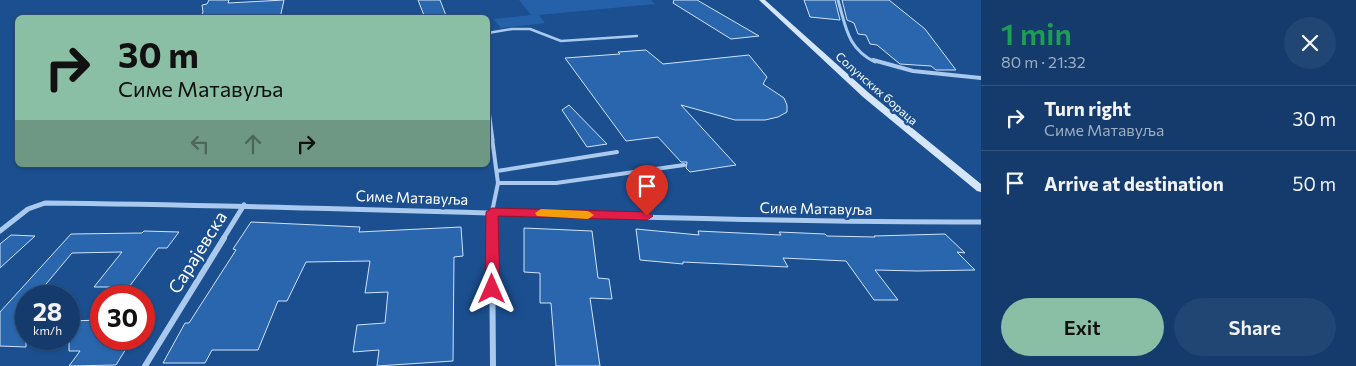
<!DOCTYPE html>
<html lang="en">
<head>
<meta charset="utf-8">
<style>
	body { margin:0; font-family:Commissioner,sans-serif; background:#214673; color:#f1f3f6; height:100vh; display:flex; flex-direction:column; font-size:19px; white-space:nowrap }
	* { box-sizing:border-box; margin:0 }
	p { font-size:16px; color:#9dadc1 }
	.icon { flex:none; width:28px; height:28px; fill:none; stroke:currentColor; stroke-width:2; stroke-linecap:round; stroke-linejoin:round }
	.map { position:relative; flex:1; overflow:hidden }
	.drawer { display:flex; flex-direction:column; background:#143b6b; width:375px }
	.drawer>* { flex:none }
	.banner { position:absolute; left:15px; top:15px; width:475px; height:152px; border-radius:8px; box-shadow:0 1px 4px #0004,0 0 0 1px #33557e; background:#8abfa5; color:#111; overflow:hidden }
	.speed { position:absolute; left:15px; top:285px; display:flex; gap:10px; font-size:25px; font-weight:700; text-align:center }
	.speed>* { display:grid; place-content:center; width:65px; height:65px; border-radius:50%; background:#143b6b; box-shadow:0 1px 4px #0004,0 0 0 1px #33557e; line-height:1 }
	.speed small { font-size:12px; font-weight:400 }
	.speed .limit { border:8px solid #d22; background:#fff; color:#111 }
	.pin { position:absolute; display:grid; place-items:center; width:42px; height:42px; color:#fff; margin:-51px -21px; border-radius:50% 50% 50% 0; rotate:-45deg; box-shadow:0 0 5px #0007 }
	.pin .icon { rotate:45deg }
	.me { position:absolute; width:55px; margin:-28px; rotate:0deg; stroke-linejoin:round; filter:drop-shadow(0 0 4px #0008) }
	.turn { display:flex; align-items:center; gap:18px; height:105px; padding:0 20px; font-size:22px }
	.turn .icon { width:65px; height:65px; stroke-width:2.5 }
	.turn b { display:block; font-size:35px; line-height:42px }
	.lanes { display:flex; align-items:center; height:48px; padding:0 20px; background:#0003; justify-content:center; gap:25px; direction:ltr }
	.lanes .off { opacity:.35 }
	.round { display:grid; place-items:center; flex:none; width:52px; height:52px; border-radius:26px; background:#214673 }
	.head { display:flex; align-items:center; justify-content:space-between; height:85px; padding:0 20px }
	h1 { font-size:30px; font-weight:600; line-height:38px; color:#1e9e55 }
	.primary-button { display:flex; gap:10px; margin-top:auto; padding:10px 20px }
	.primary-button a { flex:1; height:58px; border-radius:30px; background:#8abfa5; color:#111; font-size:20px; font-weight:600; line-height:58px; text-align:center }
	.primary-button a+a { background:#214673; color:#f1f3f6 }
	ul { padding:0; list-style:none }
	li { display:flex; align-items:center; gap:15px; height:65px; padding:0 20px; border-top:1px solid #33557e }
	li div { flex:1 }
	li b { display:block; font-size:19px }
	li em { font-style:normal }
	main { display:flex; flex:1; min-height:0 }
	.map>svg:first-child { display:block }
	.green { fill:#2461a8 }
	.building { fill:#2a66ad; stroke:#cfe3fa }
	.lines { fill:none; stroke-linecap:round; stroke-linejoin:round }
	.lane-far2 { stroke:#a9c9ee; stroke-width:2.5 }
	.lane-far1 { stroke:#a9c9ee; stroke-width:3 }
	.lane { stroke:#a9c9ee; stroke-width:4 }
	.street-far3 { stroke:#a9c9ee; stroke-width:3 }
	.street-far2 { stroke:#a9c9ee; stroke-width:4 }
	.street-far1 { stroke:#a9c9ee; stroke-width:5 }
	.street { stroke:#a9c9ee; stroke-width:6 }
	.secondary { fill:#d6e6fa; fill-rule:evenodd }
	.route { fill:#e11d48; stroke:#92132f }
	.slow { fill:#f59e0b }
	.labels { text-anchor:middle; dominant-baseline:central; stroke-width:5; stroke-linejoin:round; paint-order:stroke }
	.far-street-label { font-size:12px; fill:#fff; stroke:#1b4f8f }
	.street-label { font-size:15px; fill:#fff; stroke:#1b4f8f }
	.near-street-label { font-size:18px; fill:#fff; stroke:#1b4f8f }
</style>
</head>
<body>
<main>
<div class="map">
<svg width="981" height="366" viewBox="0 0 981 366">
	<rect width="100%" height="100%" fill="#1b4f8f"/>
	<polygon class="green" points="519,0 651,0 655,4 539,15 545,23 501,28 493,19 531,15"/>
	<g class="building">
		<polygon points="209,0 229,0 228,3 284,0 280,18 200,18 203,12 202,5 207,4"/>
		<polygon points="418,0 440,0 447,18 425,18"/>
		<polygon points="674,0 697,0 759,36 731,39 673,3"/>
		<polygon points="804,0 835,0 840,20 810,17"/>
		<polygon points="842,0 889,0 925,29 956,70 936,70 931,66 900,64 877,45 870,44 866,35 858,34 854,23 847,20"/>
		<polygon points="646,50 663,64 749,55 767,77 763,84 784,98 787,105 787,112 778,117 765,120 735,120 681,105 736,165 690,172 686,168 687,162 681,162 658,137 626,141 565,58 620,54 618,52"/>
		<polygon points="569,105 607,144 587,147 562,110"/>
		<polygon points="251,222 360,227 359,232 461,227 463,256 454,257 453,361 377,366 379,350 353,352 357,325 385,323 388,292 365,293 370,261 306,262 287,301 278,301 258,350 212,350 205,363 163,363 185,323 189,323 236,250 233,249"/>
		<polygon points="524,228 592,231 598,278 609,279 612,299 590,298 600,366 556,366 551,303 540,303 540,273 524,272"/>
		<polygon points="636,229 699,235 698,231 781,235 779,232 825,234 827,236 875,237 874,236 945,234 965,253 957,252 975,270 917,271 875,270 898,300 874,300 846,261 783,258 788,267 683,262 683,264 640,260"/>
		<polygon points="144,231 179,232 167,248 158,248 129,287 94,287 122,252 72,253 36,296 26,296 26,347 0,346 0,312 71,234 142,233"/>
		<polygon points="11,235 35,236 0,268 0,244"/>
		<polygon points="101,320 101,339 132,339 116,365 69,366 80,351 69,351 69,321"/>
	</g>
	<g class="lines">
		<polyline class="lane-far2" points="488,33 512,29 530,29 561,41 637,36"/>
		<polyline class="lane-far1" points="488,102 493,140"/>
		<g class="lane">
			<polyline points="497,171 617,152"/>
			<polyline points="498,183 556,183 684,165"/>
			<polyline points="492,212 498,183 492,138"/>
		</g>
		<path class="street-far3" d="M838 0C846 27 847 48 875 62"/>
		<polyline class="street-far2" points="873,60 913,71 981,78"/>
		<g class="street-far1">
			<polyline points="492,212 492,239"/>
			<path d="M0 231 28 209 45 203C357 206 669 222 981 222"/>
			<polyline points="223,239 244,205"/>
		</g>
		<g class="street">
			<polyline points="492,238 493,366"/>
			<polyline points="145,366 224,238"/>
		</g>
		<polygon class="secondary" points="759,0 765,0 869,93 981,184 981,192 977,191 863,97"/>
	</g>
	<polygon class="route" points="492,208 647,212 653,216 647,220 498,216 500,289 498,293 492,294 487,293 485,289 486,212"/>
	<polygon class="slow" points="541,209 588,211 594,215 588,219 537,216 535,213"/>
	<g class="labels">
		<g class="far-street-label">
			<text transform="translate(877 88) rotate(41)">Солунских бораца</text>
		</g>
		<g class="street-label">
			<text transform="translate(412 197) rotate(2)">Симе Матавуља</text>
			<text transform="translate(816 208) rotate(1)">Симе Матавуља</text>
		</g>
		<g class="near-street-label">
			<text transform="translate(197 252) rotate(-58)">Сарајевска</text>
		</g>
	</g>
</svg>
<div class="speed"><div>28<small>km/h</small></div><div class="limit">30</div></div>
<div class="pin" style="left:647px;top:216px;background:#d93025"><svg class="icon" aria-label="arrive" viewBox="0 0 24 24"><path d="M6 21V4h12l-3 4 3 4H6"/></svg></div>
<svg class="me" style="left:492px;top:289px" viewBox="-20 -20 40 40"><path d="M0-17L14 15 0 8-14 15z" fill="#e11d48" stroke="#fff" stroke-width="4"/></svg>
<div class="banner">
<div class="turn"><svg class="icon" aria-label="right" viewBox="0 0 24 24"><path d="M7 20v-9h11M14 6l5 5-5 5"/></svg><div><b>30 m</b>Симе Матавуља</div></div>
<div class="lanes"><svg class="icon off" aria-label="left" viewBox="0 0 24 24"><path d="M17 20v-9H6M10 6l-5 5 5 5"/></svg><svg class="icon off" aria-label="ahead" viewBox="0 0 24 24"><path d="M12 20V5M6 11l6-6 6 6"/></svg><svg class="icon" aria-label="right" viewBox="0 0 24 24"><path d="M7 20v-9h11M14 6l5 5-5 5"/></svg></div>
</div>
</div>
<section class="drawer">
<div class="head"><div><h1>1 min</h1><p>80 m · 21:32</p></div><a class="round"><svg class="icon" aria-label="close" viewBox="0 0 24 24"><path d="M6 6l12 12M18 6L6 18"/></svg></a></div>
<ul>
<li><svg class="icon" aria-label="right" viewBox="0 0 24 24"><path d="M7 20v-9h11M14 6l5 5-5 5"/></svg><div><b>Turn right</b><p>Симе Матавуља</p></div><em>30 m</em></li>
<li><svg class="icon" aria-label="arrive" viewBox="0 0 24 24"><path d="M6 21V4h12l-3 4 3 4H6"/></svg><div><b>Arrive at destination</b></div><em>50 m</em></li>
</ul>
<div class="primary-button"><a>Exit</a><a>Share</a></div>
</section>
</main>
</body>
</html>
